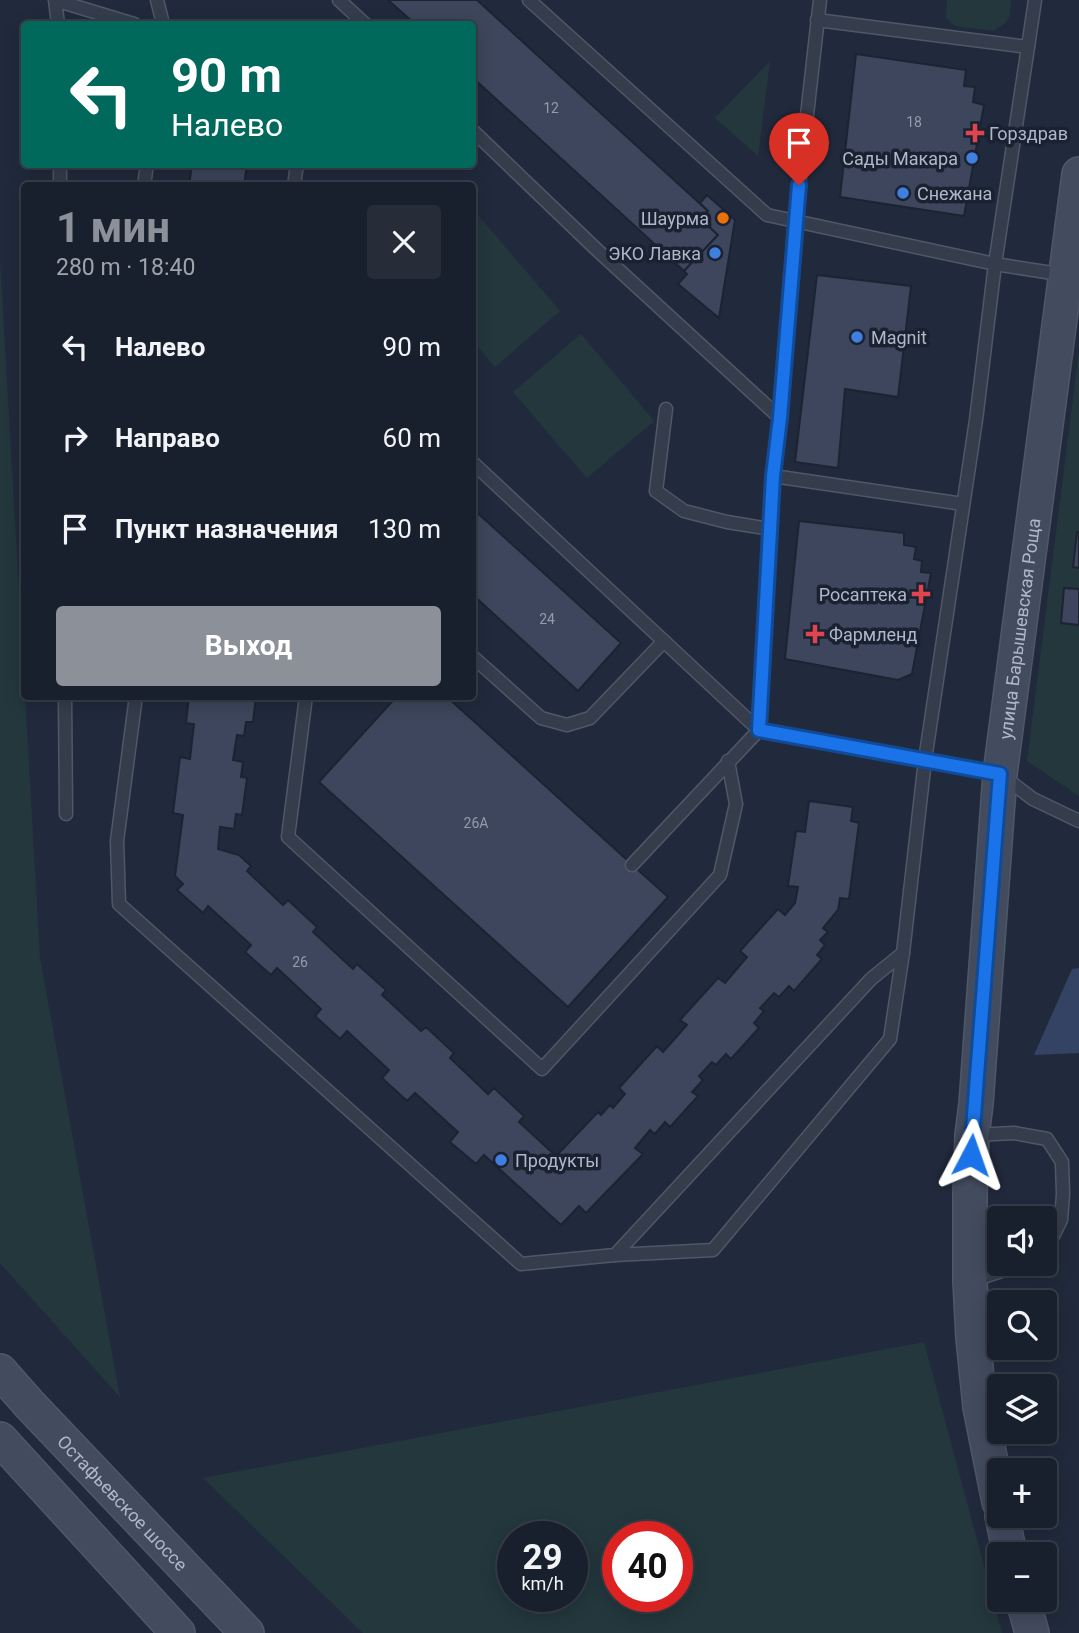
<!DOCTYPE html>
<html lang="ru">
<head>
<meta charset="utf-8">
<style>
	body { margin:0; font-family:Roboto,sans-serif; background:#262d39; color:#f1f3f6; height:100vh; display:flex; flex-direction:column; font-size:26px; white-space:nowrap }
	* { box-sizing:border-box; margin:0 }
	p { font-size:23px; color:#9fa3aa }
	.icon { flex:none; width:38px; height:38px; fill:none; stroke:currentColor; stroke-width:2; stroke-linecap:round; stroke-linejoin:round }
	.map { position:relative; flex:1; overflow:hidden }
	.panel { position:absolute; left:21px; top:182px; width:455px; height:518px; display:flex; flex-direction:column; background:#19202d; border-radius:7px; box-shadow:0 4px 18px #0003,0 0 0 2px #373e49 }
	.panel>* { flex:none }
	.banner { position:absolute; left:21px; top:21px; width:455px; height:147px; border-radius:7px; box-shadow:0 4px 18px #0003,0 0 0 2px #373e49; background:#00695c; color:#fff; overflow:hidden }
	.tools { position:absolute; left:987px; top:1206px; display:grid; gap:14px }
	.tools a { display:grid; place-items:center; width:70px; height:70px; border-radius:7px; background:#19202d; box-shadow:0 4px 18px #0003,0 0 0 2px #373e49; font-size:35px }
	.speed { position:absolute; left:497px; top:1521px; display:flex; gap:14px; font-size:35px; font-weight:700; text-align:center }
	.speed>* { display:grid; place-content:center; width:91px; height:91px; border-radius:50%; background:#19202d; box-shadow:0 4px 18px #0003,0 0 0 2px #373e49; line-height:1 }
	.speed small { font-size:18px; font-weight:400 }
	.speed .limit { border:10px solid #d22; background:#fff; color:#111 }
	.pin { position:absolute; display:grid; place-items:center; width:60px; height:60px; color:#fff; margin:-72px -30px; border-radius:50% 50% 50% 0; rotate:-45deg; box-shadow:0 0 7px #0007 }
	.pin .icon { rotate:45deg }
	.me { position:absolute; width:77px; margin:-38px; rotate:4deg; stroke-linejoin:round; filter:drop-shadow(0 0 5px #0008) }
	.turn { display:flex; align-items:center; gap:24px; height:147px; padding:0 35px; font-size:32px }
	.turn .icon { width:91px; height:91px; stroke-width:2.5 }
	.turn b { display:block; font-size:49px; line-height:60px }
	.round { display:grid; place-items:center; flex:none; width:74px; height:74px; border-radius:7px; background:#262d39 }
	.headline { display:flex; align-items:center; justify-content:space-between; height:119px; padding:0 35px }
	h1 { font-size:42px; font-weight:700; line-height:52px; color:#8c9099 }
	.action { display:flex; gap:14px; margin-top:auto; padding:14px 35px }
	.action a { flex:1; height:80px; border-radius:7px; background:#8c9099; color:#fff; font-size:28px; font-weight:700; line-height:80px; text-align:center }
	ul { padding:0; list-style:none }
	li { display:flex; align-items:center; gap:21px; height:91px; padding:0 35px }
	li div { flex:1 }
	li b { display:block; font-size:26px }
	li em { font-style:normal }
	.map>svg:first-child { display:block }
	.green { fill:#23373d; fill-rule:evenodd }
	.water { fill:#344364 }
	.building { fill:#3d465c; stroke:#1c2333; stroke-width:2 }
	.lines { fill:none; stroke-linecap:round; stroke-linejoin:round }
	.lane-casing { stroke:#505767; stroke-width:15 }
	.secondary-casing { stroke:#505767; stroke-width:36 }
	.lane { stroke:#353c4c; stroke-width:12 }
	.secondary { stroke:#434b5f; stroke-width:33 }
	.route-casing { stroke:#114b97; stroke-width:18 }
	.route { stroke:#1a73e8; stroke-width:12 }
	.health-dot { fill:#e0444e; stroke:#1a2131; stroke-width:2.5 }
	.shop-dot { fill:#3f7fe0; stroke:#1a2131; stroke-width:2.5 }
	.food-dot { fill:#e8710a; stroke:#1a2131; stroke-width:2.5 }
	.labels { text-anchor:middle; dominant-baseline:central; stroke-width:7; stroke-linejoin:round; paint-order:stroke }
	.number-label { font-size:14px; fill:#939bad }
	.poi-label { font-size:18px; fill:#b0b7c8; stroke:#1a2131; text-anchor:start }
	.street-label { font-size:18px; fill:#b0b7c8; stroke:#1a2131 }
</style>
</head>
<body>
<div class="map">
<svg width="1079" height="1633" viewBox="0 0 1079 1633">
	<rect width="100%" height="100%" fill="#212a3c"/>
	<g class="green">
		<polygon points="947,0 1011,0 1010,16 1005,23 994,31 955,26 946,18"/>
		<polygon points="770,61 758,156 715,118"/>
		<polygon points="472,208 560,311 495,367 473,341"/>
		<polygon points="0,259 40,958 120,1397 0,1263"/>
		<polygon points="581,334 654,421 587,478 513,392"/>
		<polygon points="1079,351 1079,796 1027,761"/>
		<path d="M924 1342 1002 1633H363L203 1478ZM513 1536H572V1596H513ZM677 1536V1596H618V1536Z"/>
	</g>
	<polygon class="water" points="1079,968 1079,1053 1034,1055 1072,969"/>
	<g class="building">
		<polygon points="388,0 477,0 708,211 701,219 718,235 684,271 472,77 472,24 415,24"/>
		<polygon points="856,54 966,70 964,86 975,87 973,102 984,105 964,216 840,197"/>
		<polygon points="192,164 247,164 244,186 189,186"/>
		<polygon points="707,195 735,220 719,318 678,284 687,274 684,271 718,235 701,219 708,211 700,203"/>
		<polygon points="817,275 911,286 898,397 845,389 838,468 795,462"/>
		<polygon points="472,508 621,643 578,691 472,594"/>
		<polygon points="799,521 904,533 904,545 916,547 914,559 922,561 921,572 931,573 912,674 898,680 785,659"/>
		<polygon points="1077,532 1079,532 1079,568 1073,567"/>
		<polygon points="1064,588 1079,589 1079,625 1061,623"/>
		<polygon points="189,696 256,696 253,722 246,722 244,736 237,735 233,760 243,762 241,777 247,778 242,815 236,814 234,829 220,827 218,849 239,855 251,866 247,871 283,905 288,900 303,914 317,927 313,932 353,969 357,964 386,990 382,995 421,1031 426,1027 454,1053 450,1058 488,1094 494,1088 524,1116 519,1122 556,1156 598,1112 601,1115 610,1105 613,1108 625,1094 619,1088 657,1046 663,1052 687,1025 680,1020 718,978 725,983 747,957 740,951 778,909 785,915 795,903 798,887 788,886 796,831 805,832 809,801 853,807 851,821 859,823 849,899 840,898 838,910 823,928 828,932 820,940 825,945 817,955 822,959 794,991 789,986 779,997 774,993 760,1008 764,1011 754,1023 759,1028 731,1059 726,1054 716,1065 712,1062 699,1076 703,1080 692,1092 698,1096 670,1127 665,1122 655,1134 650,1130 635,1148 643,1154 586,1213 579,1206 561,1225 484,1155 476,1164 450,1142 458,1132 415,1093 407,1101 382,1078 389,1070 347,1031 340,1039 315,1016 321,1009 277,968 271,975 245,952 251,945 208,906 203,913 177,890 183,884 175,876 183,815 173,813 180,757 190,759 194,724 186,723"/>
		<polygon points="397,696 446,696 668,897 568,1007 319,782"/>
	</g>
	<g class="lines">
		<defs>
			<g id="lane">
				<polyline points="157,0 163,24"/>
				<polyline points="339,0 365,24"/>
				<polyline points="529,0 767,215 995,264 1065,275"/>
				<polyline points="817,20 1028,47 1035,0"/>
				<polyline points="58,24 55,0 134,24"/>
				<polyline points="472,130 596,249 780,418"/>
				<polyline points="60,164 60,186"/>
				<polyline points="144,186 147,164"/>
				<polyline points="294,186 297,164"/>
				<polyline points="666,409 656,491 684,511 727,522 770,529"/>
				<polyline points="472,462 759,730"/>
				<polyline points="773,476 963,504"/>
				<polyline points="472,656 541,718 567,725 590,718 664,641"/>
				<polyline points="65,696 66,814"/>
				<polyline points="136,696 117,841 119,904 521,1264 615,1255 871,979 903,953 925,760 976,420 995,264 1028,47"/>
				<polyline points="306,696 288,837 542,1069 720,875 736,804 728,761"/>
				<polyline points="759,730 773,476 780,418 795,221 820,0"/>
				<polyline points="632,865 759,730 1000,774 1033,799 1079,821"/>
				<polyline points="973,1135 1014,1133 1047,1139 1062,1162 1063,1194 1061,1220 1045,1252"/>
				<polyline points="615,1255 713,1250 890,1039 903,953"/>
				<polyline points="971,1281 1023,1264"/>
			</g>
			<g id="secondary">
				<path id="s1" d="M0 1371 30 1405 247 1633"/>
				<polyline points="0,1439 178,1633"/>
				<path id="s2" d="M999 1502 980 1407 973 1338 970 1281V1194L972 1135 976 1104 1000 774 1079 174"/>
				<polyline points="1002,1516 1010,1554"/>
				<polyline points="1023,1600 1032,1633"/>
			</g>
		</defs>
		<use href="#lane" class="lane-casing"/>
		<use href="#secondary" class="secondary-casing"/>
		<use href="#lane" class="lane"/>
		<use href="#secondary" class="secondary"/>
	</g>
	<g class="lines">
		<defs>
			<polyline id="route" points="799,185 780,418 773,476 759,730 1000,774 971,1155"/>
		</defs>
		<use href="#route" class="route-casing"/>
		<use href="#route" class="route"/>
	</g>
	<g class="health-dot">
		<path d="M971.5 122.5h7v7h7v7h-7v7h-7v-7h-7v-7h7z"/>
		<path d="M917.5 583.5h7v7h7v7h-7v7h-7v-7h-7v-7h7z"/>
		<path d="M811.5 623.5h7v7h7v7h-7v7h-7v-7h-7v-7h7z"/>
	</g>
	<g class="shop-dot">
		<circle cx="972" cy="158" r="7"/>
		<circle cx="903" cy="193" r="7"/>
		<circle cx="715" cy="253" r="7"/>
		<circle cx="857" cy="337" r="7"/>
		<circle cx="501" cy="1160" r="7"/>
	</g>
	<circle class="food-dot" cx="723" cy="218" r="7"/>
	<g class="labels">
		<g class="number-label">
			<text x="551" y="108">12</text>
			<text x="914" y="122">18</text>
			<text x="547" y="619">24</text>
			<text x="476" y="823">26А</text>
			<text x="300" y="962">26</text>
		</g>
		<g class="poi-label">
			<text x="989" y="133">Горздрав</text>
			<text x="958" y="158" text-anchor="end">Сады Макара</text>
			<text x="917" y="193">Снежана</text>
			<text x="709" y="218" text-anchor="end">Шаурма</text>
			<text x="701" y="253" text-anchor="end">ЭКО Лавка</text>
			<text x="871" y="337">Magnit</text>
			<text x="907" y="594" text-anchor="end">Росаптека</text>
			<text x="829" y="634">Фармленд</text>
			<text x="515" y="1160">Продукты</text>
		</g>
		<g class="street-label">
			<text stroke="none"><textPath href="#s2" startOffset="878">улица Барышевская Роща</textPath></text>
			<text stroke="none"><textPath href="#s1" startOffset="180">Остафьевское шоссе</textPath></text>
		</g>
	</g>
</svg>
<div class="tools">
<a><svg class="icon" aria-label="sound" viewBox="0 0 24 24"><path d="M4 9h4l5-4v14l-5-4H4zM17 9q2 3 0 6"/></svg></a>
<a><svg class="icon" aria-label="search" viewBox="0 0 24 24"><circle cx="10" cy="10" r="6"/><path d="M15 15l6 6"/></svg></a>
<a><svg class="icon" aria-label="layers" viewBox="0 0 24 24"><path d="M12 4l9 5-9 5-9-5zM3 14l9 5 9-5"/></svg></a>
<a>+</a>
<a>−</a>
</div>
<div class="speed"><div>29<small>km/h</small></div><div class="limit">40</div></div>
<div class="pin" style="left:799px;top:185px;background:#d93025"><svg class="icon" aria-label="arrive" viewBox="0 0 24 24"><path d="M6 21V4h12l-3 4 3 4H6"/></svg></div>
<svg class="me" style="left:971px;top:1155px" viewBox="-20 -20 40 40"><path d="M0-17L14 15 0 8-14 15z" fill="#1a73e8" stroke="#fff" stroke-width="4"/></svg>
<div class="banner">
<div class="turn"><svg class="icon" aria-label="left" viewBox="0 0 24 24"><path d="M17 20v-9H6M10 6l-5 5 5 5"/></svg><div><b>90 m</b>Налево</div></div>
</div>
<section class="panel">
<div class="headline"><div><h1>1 мин</h1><p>280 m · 18:40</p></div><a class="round"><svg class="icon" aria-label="close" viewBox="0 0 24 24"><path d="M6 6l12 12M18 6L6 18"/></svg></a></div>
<ul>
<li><svg class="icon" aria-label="left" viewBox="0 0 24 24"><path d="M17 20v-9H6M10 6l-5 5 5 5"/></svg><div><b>Налево</b></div><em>90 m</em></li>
<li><svg class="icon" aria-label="right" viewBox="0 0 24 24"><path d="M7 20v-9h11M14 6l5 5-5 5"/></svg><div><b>Направо</b></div><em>60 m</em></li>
<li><svg class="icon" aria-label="arrive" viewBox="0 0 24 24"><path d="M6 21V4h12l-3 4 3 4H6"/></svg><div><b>Пункт назначения</b></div><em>130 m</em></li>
</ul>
<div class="action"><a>Выход</a></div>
</section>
</div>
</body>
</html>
